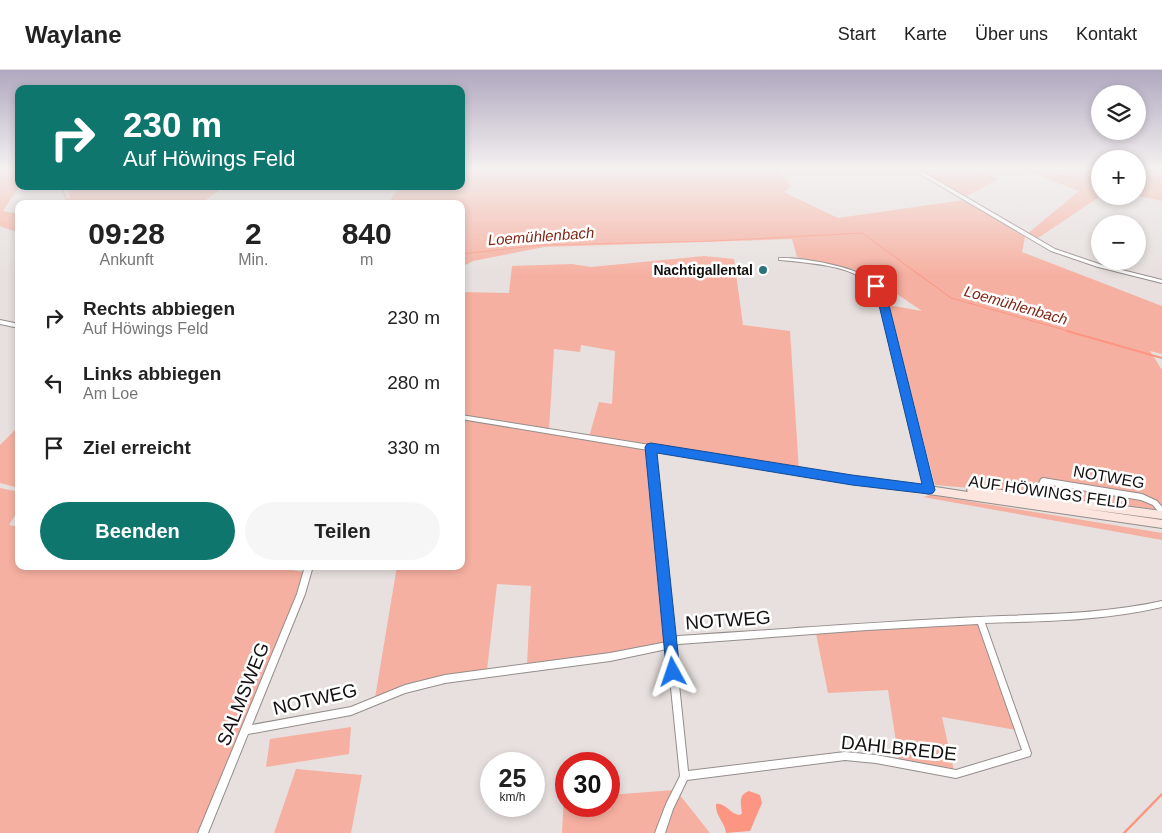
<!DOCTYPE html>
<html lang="de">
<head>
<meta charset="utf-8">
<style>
	body { margin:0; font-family:Arial,sans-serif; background:#f6f6f6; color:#222; height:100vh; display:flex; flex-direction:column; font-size:19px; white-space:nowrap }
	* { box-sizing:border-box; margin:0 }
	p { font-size:16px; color:#767676 }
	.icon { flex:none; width:28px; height:28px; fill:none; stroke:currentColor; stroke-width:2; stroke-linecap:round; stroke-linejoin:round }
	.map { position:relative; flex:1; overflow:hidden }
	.side { position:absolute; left:15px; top:130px; width:450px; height:370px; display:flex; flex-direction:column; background:#fff; border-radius:10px; box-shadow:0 2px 8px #0003 }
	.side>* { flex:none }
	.hud { position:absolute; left:15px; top:15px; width:450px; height:105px; border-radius:10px; box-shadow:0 2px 8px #0003; background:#0f766e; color:#fff; overflow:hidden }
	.buttons { position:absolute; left:1091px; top:15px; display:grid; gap:10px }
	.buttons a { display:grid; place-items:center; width:55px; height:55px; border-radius:50%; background:#fff; box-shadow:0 2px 8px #0003; font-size:25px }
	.speed { position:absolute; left:480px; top:682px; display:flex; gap:10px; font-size:25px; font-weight:700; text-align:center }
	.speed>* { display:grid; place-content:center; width:65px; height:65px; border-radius:50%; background:#fff; box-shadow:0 2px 8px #0003; line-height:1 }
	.speed small { font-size:12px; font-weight:400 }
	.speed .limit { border:8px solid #d22; background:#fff; color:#111 }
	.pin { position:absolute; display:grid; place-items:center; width:42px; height:42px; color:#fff; margin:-21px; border-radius:10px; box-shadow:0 2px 8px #0006 }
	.me { position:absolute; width:55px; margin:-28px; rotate:355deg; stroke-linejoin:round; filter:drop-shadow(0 0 4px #0008) }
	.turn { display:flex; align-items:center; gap:18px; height:105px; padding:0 25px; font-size:22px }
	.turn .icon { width:65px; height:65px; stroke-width:2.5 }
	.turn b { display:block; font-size:35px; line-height:42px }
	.eta { display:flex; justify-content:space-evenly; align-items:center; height:85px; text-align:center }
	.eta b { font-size:30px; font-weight:700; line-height:35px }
	.action { display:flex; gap:10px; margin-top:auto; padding:10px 25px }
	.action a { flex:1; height:58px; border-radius:30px; background:#0f766e; color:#fff; font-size:20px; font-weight:700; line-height:58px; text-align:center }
	.action a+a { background:#f6f6f6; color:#222 }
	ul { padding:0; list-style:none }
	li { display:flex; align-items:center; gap:15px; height:65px; padding:0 25px }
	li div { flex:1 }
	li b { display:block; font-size:19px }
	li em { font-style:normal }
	header { display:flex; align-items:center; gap:30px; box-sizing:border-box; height:70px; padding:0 25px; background:#fff; border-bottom:1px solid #e0e0e0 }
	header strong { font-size:24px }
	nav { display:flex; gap:28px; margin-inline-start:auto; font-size:18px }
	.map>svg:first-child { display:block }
	.green { fill:#f6b0a1; fill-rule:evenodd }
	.water { fill:#fc9581 }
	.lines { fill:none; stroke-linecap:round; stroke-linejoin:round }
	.stream-far2 { stroke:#fc9581; stroke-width:1 }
	.stream-far1 { stroke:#fc9581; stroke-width:2 }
	.stream { stroke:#fc9581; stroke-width:2.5 }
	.minor-casing { stroke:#938d8b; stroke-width:2 }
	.secondary-casing { stroke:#938d8b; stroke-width:2 }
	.minor { fill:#fff; fill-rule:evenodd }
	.secondary { fill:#fce4df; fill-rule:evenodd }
	.route { fill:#1a73e8; stroke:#114b97 }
	.poi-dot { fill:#2c747d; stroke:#fff; stroke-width:2 }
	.labels { text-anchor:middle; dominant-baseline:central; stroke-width:5; stroke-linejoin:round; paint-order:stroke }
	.far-poi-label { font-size:14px; font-weight:bold; fill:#141111; stroke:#fff; text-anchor:end }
	.far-water-label { font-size:15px; font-style:italic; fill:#802617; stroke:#fff }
	.street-label { font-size:16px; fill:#141111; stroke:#fff }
	.near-street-label { font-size:19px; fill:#141111; stroke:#fff }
</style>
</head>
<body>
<header>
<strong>Waylane</strong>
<nav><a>Start</a><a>Karte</a><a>Über uns</a><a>Kontakt</a></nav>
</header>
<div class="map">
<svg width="1162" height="763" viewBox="0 0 1162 763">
	<rect width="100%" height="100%" fill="#e7e0de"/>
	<g class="green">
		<polygon points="0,98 19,98 19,116 3,141 19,144 19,159 13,161 0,156"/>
		<polygon points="461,98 775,98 791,116 784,122 838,148 964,130 1025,167 1022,182 1162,236 1162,284 1150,281 1162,300 1162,440 1029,423 935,415 888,235 922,241 876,210 857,200 797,187 792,169 544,177 473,191 461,197 461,134 388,134 400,116 461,116"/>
		<polygon points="913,98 975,98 998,109 963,128"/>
		<polygon points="1020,98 1100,98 1100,126 1108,126 1099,127 1035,170 1026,165 1079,121"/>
		<polygon points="1138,98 1162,98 1162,131 1138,126"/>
		<polygon points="68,116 122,116 121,120 222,118 200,134 53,134 70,128"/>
		<path d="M704 186 734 189 743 255 790 261 799 401 651 378 669 571 664 575 527 594 531 516 497 514 487 600 375 628 397 496H461V222L509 223 512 196 572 194 591 197ZM581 275 615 281 612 334 599 332 589 367 549 360 554 279 580 282Z"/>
		<polygon points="19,356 19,418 0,413 0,375"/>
		<polygon points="0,418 19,422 19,439 9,455 19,457 19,496 263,496 305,502 199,763 0,763"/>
		<polygon points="931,425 1162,463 1162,470 923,427"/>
		<polygon points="972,553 980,556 1016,660 942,647 954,701 899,691 888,620 828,623 816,564"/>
		<polygon points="351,657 349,684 266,697 270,669"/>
		<polygon points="296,699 362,705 351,763 274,763"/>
		<polygon points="674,720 658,763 562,763 564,725 566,725 566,736 609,736 609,725"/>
		<polygon points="679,724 710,763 664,763"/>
	</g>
	<path class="water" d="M749 721 760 725 762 733 750 761 726 763C725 752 715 746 716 734 725 732 731 745 740 745L742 743C741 733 738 725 749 721Z"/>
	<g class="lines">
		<g class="stream-far2">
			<polyline points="1034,98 1078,111 1100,113"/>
			<polyline points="1138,115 1162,116"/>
			<polyline points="64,116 63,121 68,134"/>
			<polyline points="461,184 543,175 713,171 862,163 951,228 1072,262"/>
		</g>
		<polyline class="stream-far1" points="1067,261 1162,288"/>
		<polyline class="stream" points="1124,763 1162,724"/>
		<defs>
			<g id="minor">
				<polygon points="910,98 916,98 1055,179 1102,195 1162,210 1162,213 1098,197 1051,181"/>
				<path d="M779 188C801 187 852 196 870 209 878 214 882 222 886 231L932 420 931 422 929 423 852 413 654 381 674 568 678 566C771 560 865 553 958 548 1027 544 1094 546 1162 531V537C1102 551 1046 551 985 553L1031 683 1030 686 956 708 876 693 845 690 687 710 673 739 665 763H655L666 734 680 706 667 579 610 591 445 613 405 623 351 645 248 664 208 763H198L297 524 305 496H313L305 524 252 655 351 637 405 615 445 605 610 583 667 572 648 380 461 349V345L852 407 925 417 880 231C879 226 877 221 873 217 854 195 809 193 781 190H779ZM978 554 1022 680 956 700 876 685 845 682 688 701 675 576 679 574 867 560Z"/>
				<polygon points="0,250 19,254 19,258 0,254"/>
				<polygon points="1043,408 1142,424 1157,431 1162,437 1162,445 1160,444 1153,435 1141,430 1045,414 1044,415 1051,432 1050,434 1048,435 1046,434 1038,415 1041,409"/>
			</g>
			<polygon id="secondary" points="929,416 968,422 967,420 969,417 972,416 1162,441 1162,449 1079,438 1162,450 1162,458 929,424 926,423 924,420 926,417"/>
		</defs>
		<use href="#minor" class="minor-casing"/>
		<use href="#secondary" class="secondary-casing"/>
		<use href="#minor" class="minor"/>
		<use href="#secondary" class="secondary"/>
	</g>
	<linearGradient id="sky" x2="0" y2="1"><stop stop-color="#b0a8bf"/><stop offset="0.48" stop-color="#f4f1f0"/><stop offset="1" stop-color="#f4f1f0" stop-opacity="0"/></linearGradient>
	<rect width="1162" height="205" fill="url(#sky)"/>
	<polygon class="route" points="873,214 879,214 888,231 935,420 933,423 929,424 852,415 657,383 680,602 678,607 673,609 667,607 645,377 647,374 651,373 852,405 922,414 878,231 871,216"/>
	<circle class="poi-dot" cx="763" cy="200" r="5"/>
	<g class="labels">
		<g class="far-poi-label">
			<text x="753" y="200">Nachtigallental</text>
		</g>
		<g class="far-water-label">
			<text transform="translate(541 166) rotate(-4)">Loemühlenbach</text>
			<text transform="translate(1016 235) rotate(16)">Loemühlenbach</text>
		</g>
		<g class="street-label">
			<text transform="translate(1109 407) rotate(10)">NOTWEG</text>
			<text transform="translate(1048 422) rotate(8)">AUF HÖWINGS FELD</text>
		</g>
		<g class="near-street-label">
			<text transform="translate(728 550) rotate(-4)">NOTWEG</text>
			<text transform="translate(243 624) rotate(-68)">SALMSWEG</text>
			<text transform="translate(315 629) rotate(-13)">NOTWEG</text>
			<text transform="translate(899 678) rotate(6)">DAHLBREDE</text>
		</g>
	</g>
</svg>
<div class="buttons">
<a><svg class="icon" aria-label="layers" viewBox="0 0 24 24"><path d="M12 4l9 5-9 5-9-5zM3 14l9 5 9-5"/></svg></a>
<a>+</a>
<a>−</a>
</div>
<div class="speed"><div>25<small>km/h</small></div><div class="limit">30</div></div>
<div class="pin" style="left:876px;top:216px;background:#d93025"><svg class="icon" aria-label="arrive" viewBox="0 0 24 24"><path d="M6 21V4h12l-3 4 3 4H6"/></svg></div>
<svg class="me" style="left:673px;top:602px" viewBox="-20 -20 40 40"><path d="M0-17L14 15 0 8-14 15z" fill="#1a73e8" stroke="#fff" stroke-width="4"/></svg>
<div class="hud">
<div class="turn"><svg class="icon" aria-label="right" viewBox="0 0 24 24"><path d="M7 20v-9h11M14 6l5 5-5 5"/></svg><div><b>230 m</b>Auf Höwings Feld</div></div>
</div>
<section class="side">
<div class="eta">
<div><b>09:28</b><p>Ankunft</p></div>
<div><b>2</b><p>Min.</p></div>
<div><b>840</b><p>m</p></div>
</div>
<ul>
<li><svg class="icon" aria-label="right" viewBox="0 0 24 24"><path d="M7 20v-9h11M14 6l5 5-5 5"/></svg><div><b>Rechts abbiegen</b><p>Auf Höwings Feld</p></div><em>230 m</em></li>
<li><svg class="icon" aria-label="left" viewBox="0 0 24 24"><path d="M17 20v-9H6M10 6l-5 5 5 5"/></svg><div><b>Links abbiegen</b><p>Am Loe</p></div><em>280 m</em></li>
<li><svg class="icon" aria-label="arrive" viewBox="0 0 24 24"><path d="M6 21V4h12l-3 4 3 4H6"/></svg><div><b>Ziel erreicht</b></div><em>330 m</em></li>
</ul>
<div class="action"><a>Beenden</a><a>Teilen</a></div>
</section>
</div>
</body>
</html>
